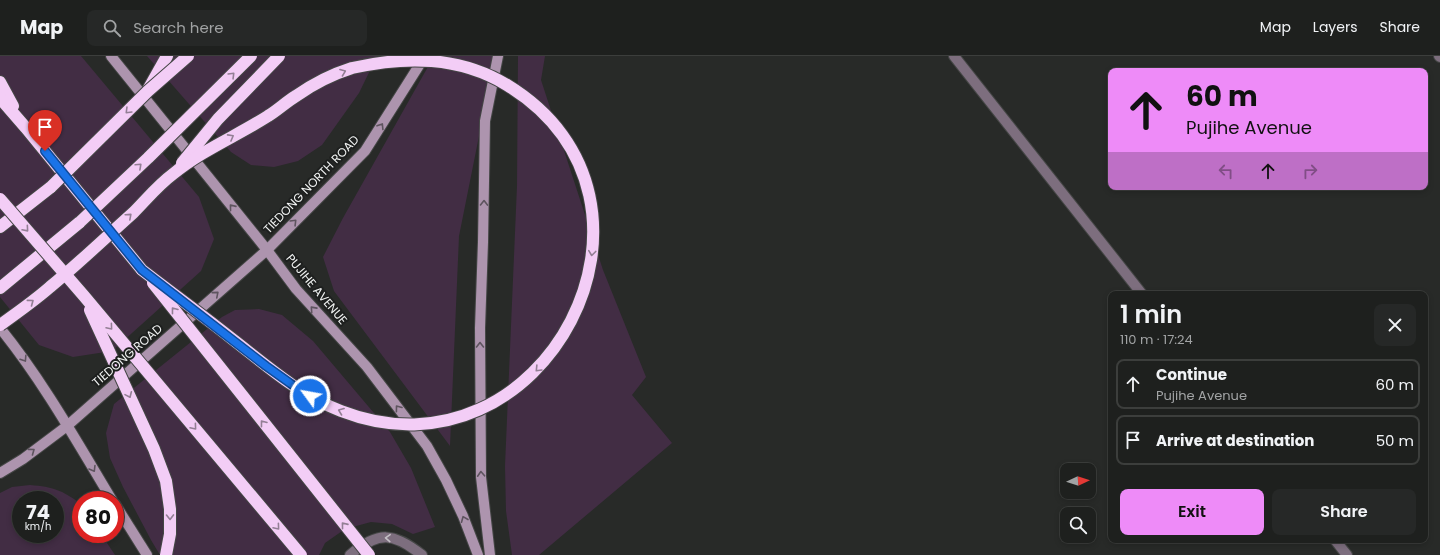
<!DOCTYPE html>
<html lang="en">
<head>
<meta charset="utf-8">
<style>
	body { margin:0; font-family:Poppins,sans-serif; background:#262827; color:#f1f3f6; height:100vh; display:flex; flex-direction:column; font-size:15px; white-space:nowrap }
	* { box-sizing:border-box; margin:0 }
	p { font-size:13px; color:#a1a3a4 }
	.icon { flex:none; width:22px; height:22px; fill:none; stroke:currentColor; stroke-width:2; stroke-linecap:round; stroke-linejoin:round }
	.map { position:relative; flex:1; overflow:hidden }
	.drawer { position:absolute; left:1108px; top:235px; width:320px; height:252px; display:flex; flex-direction:column; background:#1e201e; border-radius:8px; box-shadow:0 2px 6px #0003,0 0 0 1px #3c3e3c }
	.drawer>* { flex:none }
	.hud { position:absolute; left:1108px; top:12px; width:320px; height:122px; border-radius:8px; box-shadow:0 2px 6px #0003,0 0 0 1px #3c3e3c; background:#ee8bf8; color:#111; overflow:hidden }
	.needle { width:26px; rotate:86deg }
	.tools { position:absolute; left:1060px; top:407px; display:grid; gap:8px }
	.tools a { display:grid; place-items:center; width:36px; height:36px; border-radius:8px; background:#1e201e; box-shadow:0 2px 6px #0003,0 0 0 1px #3c3e3c; font-size:20px }
	.speed { position:absolute; left:12px; top:435px; display:flex; gap:8px; font-size:20px; font-weight:700; text-align:center }
	.speed>* { display:grid; place-content:center; width:52px; height:52px; border-radius:50%; background:#1e201e; box-shadow:0 2px 6px #0003,0 0 0 1px #3c3e3c; line-height:1 }
	.speed small { font-size:10px; font-weight:400 }
	.speed .limit { border:6px solid #d22; background:#fff; color:#111 }
	.pin { position:absolute; display:grid; place-items:center; width:34px; height:34px; color:#fff; margin:-41px -17px; border-radius:50% 50% 50% 0; rotate:-45deg; box-shadow:0 0 4px #0007 }
	.pin .icon { rotate:45deg }
	.me { position:absolute; width:44px; margin:-22px; rotate:302deg; stroke-linejoin:round; filter:drop-shadow(0 0 3px #0008) }
	.turn { display:flex; align-items:center; gap:14px; height:84px; padding:0 12px; font-size:18px }
	.turn .icon { width:52px; height:52px; stroke-width:2.5 }
	.turn b { display:block; font-size:28px; line-height:34px }
	.lanes { display:flex; align-items:center; height:38px; padding:0 12px; background:#0003; justify-content:center; gap:20px; direction:ltr }
	.lanes .off { opacity:.35 }
	.round { display:grid; place-items:center; flex:none; width:42px; height:42px; border-radius:8px; background:#262827 }
	.headline { display:flex; align-items:center; justify-content:space-between; height:68px; padding:0 12px }
	h1 { font-size:24px; font-weight:600; line-height:30px }
	.button { display:flex; gap:8px; margin-top:auto; padding:8px 12px }
	.button a { flex:1; height:46px; border-radius:8px; background:#ee8bf8; color:#111; font-size:16px; font-weight:600; line-height:46px; text-align:center }
	.button a+a { background:#262827; color:#f1f3f6 }
	ul { padding:0; list-style:none }
	li { display:flex; align-items:center; gap:12px; height:50px; margin:0 8px 6px; padding:0 4px; border:2px solid #3c3e3c; border-radius:8px }
	li div { flex:1 }
	li b { display:block; font-size:15px }
	li em { font-style:normal }
	header { display:flex; align-items:center; gap:24px; box-sizing:border-box; height:56px; padding:0 20px; background:#1e201e; border-bottom:1px solid #3c3e3c }
	header strong { font-size:19px }
	nav { display:flex; gap:22px; margin-inline-start:auto; font-size:14px }
	.search { width:280px; height:36px; background:#262827; display:flex; align-items:center; gap:10px; box-sizing:border-box; padding:0 14px; border-radius:8px; color:#a1a3a4; font-size:15px }
	.map>svg:first-child { display:block }
	.green { fill:#422d44; fill-rule:evenodd }
	.lines { fill:none; stroke-linecap:round; stroke-linejoin:round }
	.street-casing { stroke:#444645; stroke-width:12 }
	.secondary-casing { stroke:#444645; stroke-width:12 }
	.highway-casing { stroke:#444645; stroke-width:14 }
	.street { stroke:#7d6e7e; stroke-width:10 }
	.secondary { stroke:#ad94ae; stroke-width:10 }
	.highway { stroke:#f3cdf6; stroke-width:12 }
	.highway-bridge-casing { stroke:#444645; stroke-width:14; stroke-linecap:butt }
	.highway-bridge { stroke:#f3cdf6; stroke-width:12 }
	.oneway { stroke:#937f95 }
	.oneway2 { stroke:#5e545f }
	.oneway3 { stroke:#c4bfc5 }
	.route-casing { stroke:#114b97; stroke-width:10 }
	.route { stroke:#1a73e8; stroke-width:7 }
	.labels { text-anchor:middle; dominant-baseline:central; stroke-width:4; stroke-linejoin:round; paint-order:stroke }
	.street-label { font-size:12px; fill:#f3f5f4; stroke:#1e201f }
</style>
</head>
<body>
<header>
<strong>Map</strong>
<div class="search"><svg class="icon" aria-label="search" viewBox="0 0 24 24"><circle cx="10" cy="10" r="6"/><path d="M15 15l6 6"/></svg>Search here</div>
<nav><a>Map</a><a>Layers</a><a>Share</a></nav>
</header>
<div class="map">
<svg width="1440" height="499" viewBox="0 0 1440 499">
	<rect width="100%" height="100%" fill="#282a28"/>
	<g class="green">
		<polygon points="0,0 81,0 199,141 214,183 201,215 112,295 73,301 39,289 0,241"/>
		<polygon points="147,0 377,0 359,37 322,89 298,105 274,111 251,109 231,96"/>
		<polygon points="434,0 495,0 459,180 450,390 334,235 323,201 343,162"/>
		<polygon points="518,0 545,0 541,24 603,214 646,321 632,339 672,387 539,499 512,499 506,455 505,410 517,130"/>
		<polygon points="259,253 282,259 313,285 390,376 411,412 435,471 413,478 392,468 371,466 345,473 325,487 319,499 160,499 151,484 123,431 110,402 106,377 114,348 222,261 235,254"/>
		<path d="M30 429C54 431 61 434 80 447L81 478H101L115 499H0V437L12 431ZM21 444H55V478H21Z"/>
	</g>
	<g class="lines">
		<defs>
			<g id="street">
				<polyline points="954,0 1142,238"/>
				<polyline points="1439,0 1440,1"/>
				<polyline points="1335,484 1347,499"/>
				<path d="M350 499C379 474 394 477 422 499"/>
			</g>
			<g id="secondary">
				<polyline points="111,0 267,194 296,233 367,311 427,390 446,424 463,460 478,499"/>
				<path d="M0 272C43 325 77 386 112 444"/>
				<polyline points="0,417 23,403 67,370 267,194 365,95 425,0"/>
				<polyline points="115,448 147,499"/>
				<polyline points="490,499 481,421 480,272 483,186 485,65 498,0"/>
			</g>
			<g id="highway">
				<polyline points="0,26 13,50"/>
				<polyline points="148,34 167,0"/>
				<polyline points="0,42 26,72 142,214"/>
				<polyline points="0,171 51,131"/>
				<polyline points="0,232 80,166"/>
			</g>
		</defs>
		<use href="#street" class="street-casing"/>
		<use href="#secondary" class="secondary-casing"/>
		<use href="#highway" class="highway-casing"/>
		<use href="#street" class="street"/>
		<use href="#secondary" class="secondary"/>
		<use href="#highway" class="highway"/>
		<defs>
			<g id="highway-bridge">
				<polyline points="182,107 218,63 279,0"/>
				<polyline points="51,131 148,35 188,0"/>
				<polyline points="0,143 84,240 301,499"/>
				<polyline points="80,166 148,102 251,0"/>
				<polyline points="153,227 369,499"/>
				<polyline points="90,254 154,393 166,425 170,453 170,478 166,499"/>
				<path d="M0 269C17 257 34 245 50 231 78 208 105 182 133 157 146 144 158 129 173 118 202 94 237 80 268 60 278 54 286 46 296 40 313 28 333 18 352 12 406 0 459 0 507 29 696 144 544 434 341 355 299 339 266 309 231 282 202 259 172 237 142 214"/>
			</g>
		</defs>
		<use href="#highway-bridge" class="highway-bridge-casing"/>
		<use href="#highway-bridge" class="highway-bridge"/>
	</g>
	<defs><path id="oneway-chevron" d="M-2-3.5L2.5 0L-2 3.5" fill="none" stroke-width="1.6" stroke-linecap="round" stroke-linejoin="round"/></defs>
	<g class="oneway">
		<use href="#oneway-chevron" transform="translate(343 16) rotate(-21)"/>
		<use href="#oneway-chevron" transform="translate(232 19) rotate(-45)"/>
		<use href="#oneway-chevron" transform="translate(128 55) rotate(135)"/>
		<use href="#oneway-chevron" transform="translate(231 81) rotate(-29)"/>
		<use href="#oneway-chevron" transform="translate(139 110) rotate(-43)"/>
		<use href="#oneway-chevron" transform="translate(129 160) rotate(-42)"/>
		<use href="#oneway-chevron" transform="translate(26 173) rotate(49)"/>
		<use href="#oneway-chevron" transform="translate(592 197) rotate(97)"/>
		<use href="#oneway-chevron" transform="translate(31 246) rotate(-37)"/>
		<use href="#oneway-chevron" transform="translate(174 254) rotate(-128)"/>
		<use href="#oneway-chevron" transform="translate(110 271) rotate(50)"/>
		<use href="#oneway-chevron" transform="translate(538 313) rotate(134)"/>
		<use href="#oneway-chevron" transform="translate(129 339) rotate(66)"/>
		<use href="#oneway-chevron" transform="translate(341 355) rotate(-159)"/>
		<use href="#oneway-chevron" transform="translate(263 367) rotate(-128)"/>
		<use href="#oneway-chevron" transform="translate(194 371) rotate(50)"/>
		<use href="#oneway-chevron" transform="translate(170 461) rotate(89)"/>
		<use href="#oneway-chevron" transform="translate(344 469) rotate(-129)"/>
		<use href="#oneway-chevron" transform="translate(277 471) rotate(50)"/>
	</g>
	<g class="oneway2">
		<use href="#oneway-chevron" transform="translate(381 70) rotate(-58)"/>
		<use href="#oneway-chevron" transform="translate(484 147) rotate(-89)"/>
		<use href="#oneway-chevron" transform="translate(232 151) rotate(-129)"/>
		<use href="#oneway-chevron" transform="translate(294 166) rotate(-45)"/>
		<use href="#oneway-chevron" transform="translate(216 238) rotate(-41)"/>
		<use href="#oneway-chevron" transform="translate(313 253) rotate(-132)"/>
		<use href="#oneway-chevron" transform="translate(480 289) rotate(-90)"/>
		<use href="#oneway-chevron" transform="translate(24 303) rotate(57)"/>
		<use href="#oneway-chevron" transform="translate(398 352) rotate(-127)"/>
		<use href="#oneway-chevron" transform="translate(32 395) rotate(-36)"/>
		<use href="#oneway-chevron" transform="translate(93 413) rotate(59)"/>
		<use href="#oneway-chevron" transform="translate(481 418) rotate(-93)"/>
		<use href="#oneway-chevron" transform="translate(464 463) rotate(-112)"/>
	</g>
	<use class="oneway3" href="#oneway-chevron" transform="translate(388 482) rotate(-177)"/>
	<g class="lines">
		<defs>
			<polyline id="route" points="45,95 142,214 266,310 301,335 310,340"/>
		</defs>
		<use href="#route" class="route-casing"/>
		<use href="#route" class="route"/>
	</g>
	<g class="labels">
		<g class="street-label">
			<text transform="translate(311 128) rotate(-46)">TIEDONG NORTH ROAD</text>
			<text transform="translate(317 233) rotate(50)">PUJIHE AVENUE</text>
			<text transform="translate(127 299) rotate(-41)">TIEDONG ROAD</text>
		</g>
	</g>
</svg>
<div class="tools">
<a><svg class="needle" viewBox="-14 -14 28 28"><path d="M0-13l5 13h-10z" fill="#e53935"/><path d="M0 13l5-13h-10z" fill="#a1a3a4"/></svg></a>
<a><svg class="icon" aria-label="search" viewBox="0 0 24 24"><circle cx="10" cy="10" r="6"/><path d="M15 15l6 6"/></svg></a>
</div>
<div class="speed"><div>74<small>km/h</small></div><div class="limit">80</div></div>
<div class="pin" style="left:45px;top:95px;background:#d93025"><svg class="icon" aria-label="arrive" viewBox="0 0 24 24"><path d="M6 21V4h12l-3 4 3 4H6"/></svg></div>
<svg class="me" style="left:310px;top:340px" viewBox="-20 -20 40 40"><circle r="17" fill="#1a73e8" stroke="#fff" stroke-width="3"/><path d="M0-11L8 9 0 5-8 9z" fill="#fff"/></svg>
<div class="hud">
<div class="turn"><svg class="icon" aria-label="ahead" viewBox="0 0 24 24"><path d="M12 20V5M6 11l6-6 6 6"/></svg><div><b>60 m</b>Pujihe Avenue</div></div>
<div class="lanes"><svg class="icon off" aria-label="left" viewBox="0 0 24 24"><path d="M17 20v-9H6M10 6l-5 5 5 5"/></svg><svg class="icon" aria-label="ahead" viewBox="0 0 24 24"><path d="M12 20V5M6 11l6-6 6 6"/></svg><svg class="icon off" aria-label="right" viewBox="0 0 24 24"><path d="M7 20v-9h11M14 6l5 5-5 5"/></svg></div>
</div>
<section class="drawer">
<div class="headline"><div><h1>1 min</h1><p>110 m · 17:24</p></div><a class="round"><svg class="icon" aria-label="close" viewBox="0 0 24 24"><path d="M6 6l12 12M18 6L6 18"/></svg></a></div>
<ul>
<li><svg class="icon" aria-label="ahead" viewBox="0 0 24 24"><path d="M12 20V5M6 11l6-6 6 6"/></svg><div><b>Continue</b><p>Pujihe Avenue</p></div><em>60 m</em></li>
<li><svg class="icon" aria-label="arrive" viewBox="0 0 24 24"><path d="M6 21V4h12l-3 4 3 4H6"/></svg><div><b>Arrive at destination</b></div><em>50 m</em></li>
</ul>
<div class="button"><a>Exit</a><a>Share</a></div>
</section>
</div>
</body>
</html>
